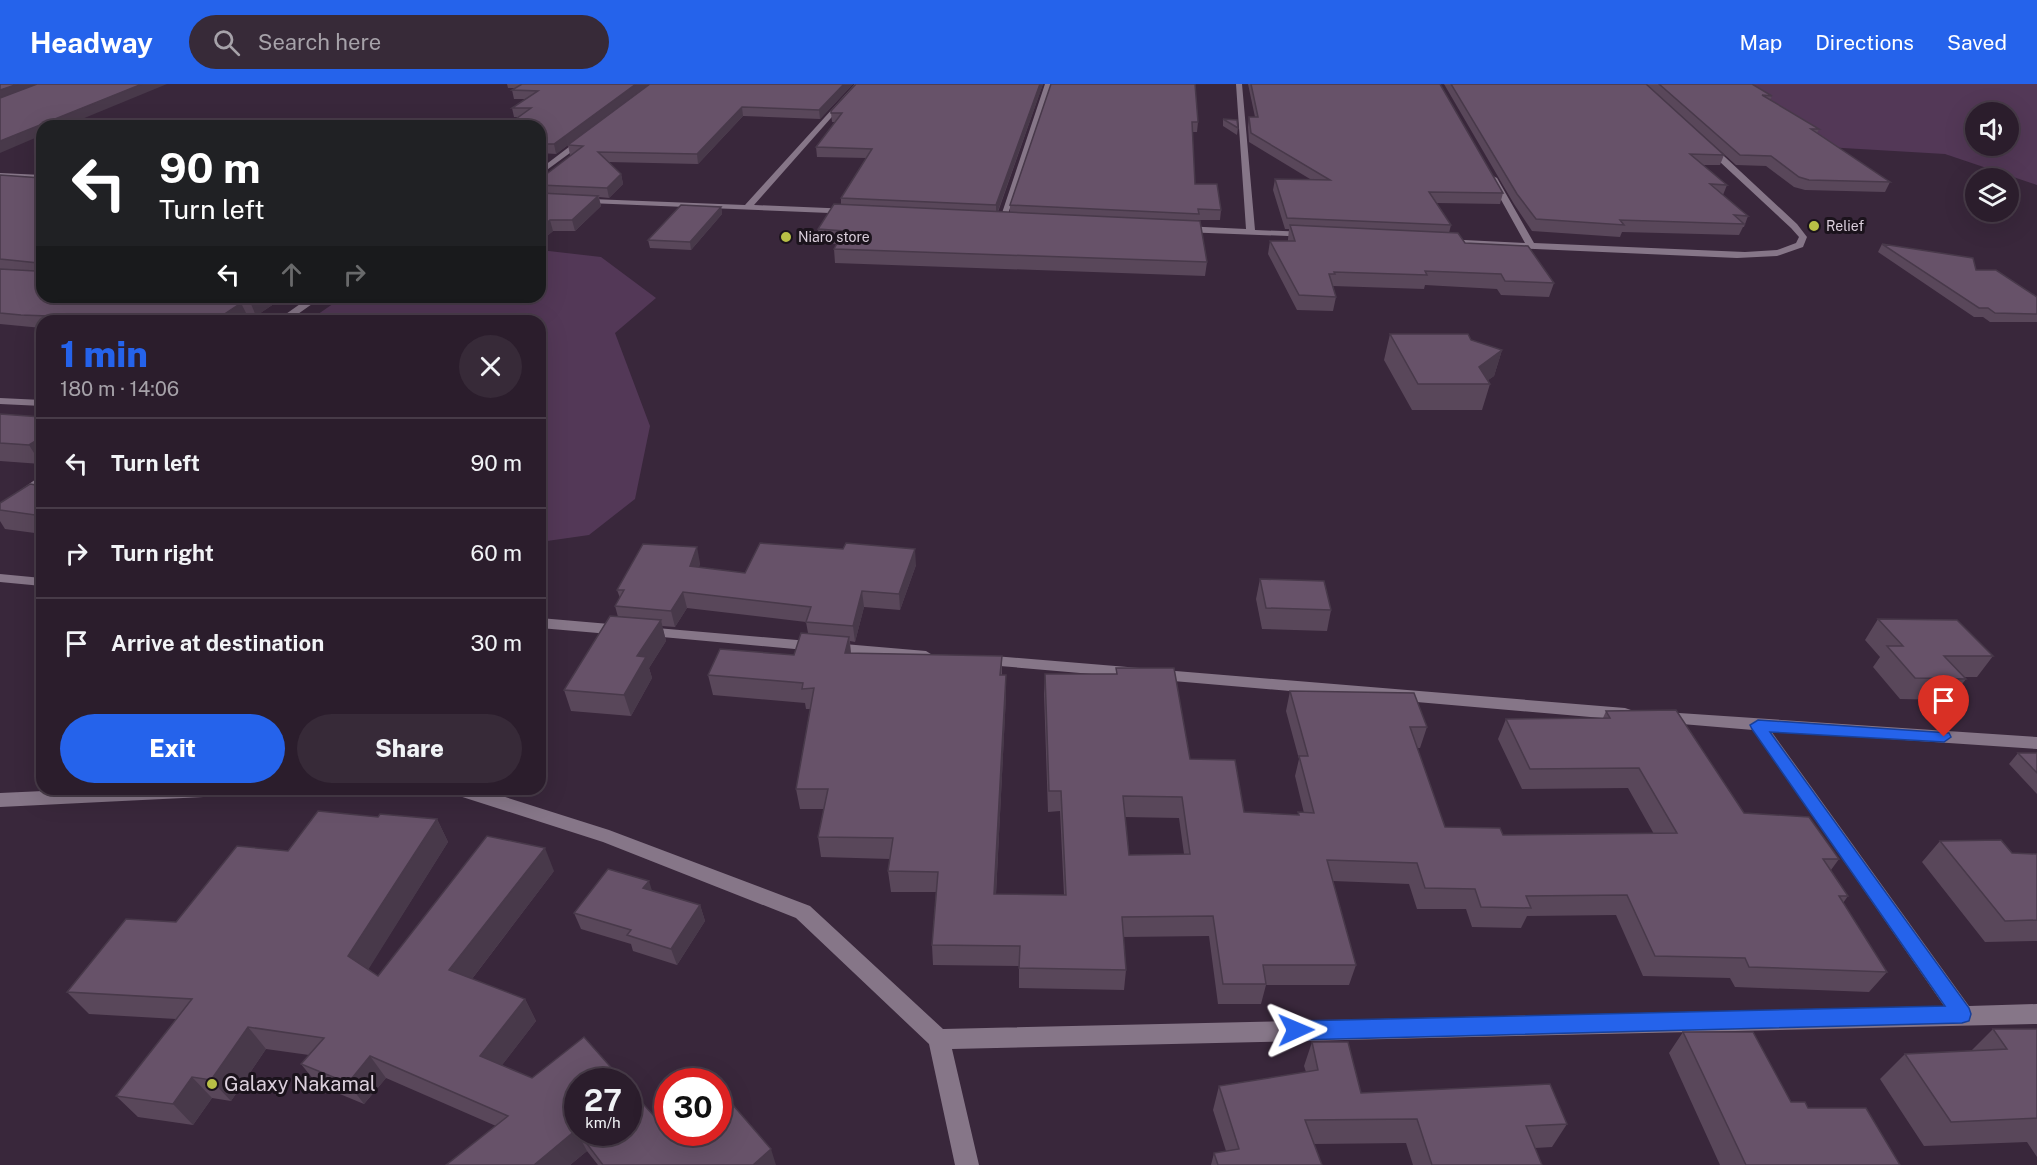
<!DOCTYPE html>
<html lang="en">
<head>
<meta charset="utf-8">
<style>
	body { margin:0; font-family:"Public Sans",sans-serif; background:#372a38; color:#f1f3f6; height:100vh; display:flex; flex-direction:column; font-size:22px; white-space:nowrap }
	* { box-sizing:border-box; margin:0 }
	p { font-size:20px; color:#a6a2a9 }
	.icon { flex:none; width:33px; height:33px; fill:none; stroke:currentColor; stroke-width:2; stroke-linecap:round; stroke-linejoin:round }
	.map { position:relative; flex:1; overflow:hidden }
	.panel { position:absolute; left:36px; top:231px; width:510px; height:480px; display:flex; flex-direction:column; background:#2b1d2c; border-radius:18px; box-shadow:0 6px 24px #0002,0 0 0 2px #473b48 }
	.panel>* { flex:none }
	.guide { position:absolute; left:36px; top:36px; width:510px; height:183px; border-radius:18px; box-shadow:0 6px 24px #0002,0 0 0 2px #473b48; background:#202124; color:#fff; overflow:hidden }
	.tools { position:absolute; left:1965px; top:18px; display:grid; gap:12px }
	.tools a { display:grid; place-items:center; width:54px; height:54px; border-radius:50%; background:#2b1d2c; box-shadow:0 6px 24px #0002,0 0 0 2px #473b48; font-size:30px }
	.speed { position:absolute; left:564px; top:984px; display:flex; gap:12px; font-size:30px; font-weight:700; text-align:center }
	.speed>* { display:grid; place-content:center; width:78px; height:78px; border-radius:50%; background:#2b1d2c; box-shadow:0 6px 24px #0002,0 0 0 2px #473b48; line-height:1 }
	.speed small { font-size:15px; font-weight:400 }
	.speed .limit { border:9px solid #d22; background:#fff; color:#111 }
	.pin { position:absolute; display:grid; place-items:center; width:51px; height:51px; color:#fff; margin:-62px -26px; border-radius:50% 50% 50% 0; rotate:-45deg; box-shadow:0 0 6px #0007 }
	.pin .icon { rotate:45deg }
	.me { position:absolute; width:66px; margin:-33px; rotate:89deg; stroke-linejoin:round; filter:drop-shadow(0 0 4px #0008) }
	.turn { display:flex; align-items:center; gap:21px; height:126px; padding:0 24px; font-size:27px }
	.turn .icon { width:78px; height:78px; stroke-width:2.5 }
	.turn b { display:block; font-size:42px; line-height:51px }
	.lanes { display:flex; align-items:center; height:57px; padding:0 24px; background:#0003; justify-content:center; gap:30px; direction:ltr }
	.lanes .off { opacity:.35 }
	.round { display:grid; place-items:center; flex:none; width:63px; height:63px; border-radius:32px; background:#372a38 }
	.overview { display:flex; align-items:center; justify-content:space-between; height:102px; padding:0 24px }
	h1 { font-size:36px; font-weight:800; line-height:45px; color:#2563eb }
	.action { display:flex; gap:12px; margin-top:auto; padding:12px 24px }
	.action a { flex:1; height:69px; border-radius:36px; background:#2563eb; color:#fff; font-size:24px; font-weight:800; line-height:69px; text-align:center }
	.action a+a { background:#372a38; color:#f1f3f6 }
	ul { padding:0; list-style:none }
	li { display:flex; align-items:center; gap:18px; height:90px; padding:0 24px; border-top:2px solid #473b48 }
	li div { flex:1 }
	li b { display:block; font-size:22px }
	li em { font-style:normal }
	header { display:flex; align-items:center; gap:36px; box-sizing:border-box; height:84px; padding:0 30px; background:#2563eb; color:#fff }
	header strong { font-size:28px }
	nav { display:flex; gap:33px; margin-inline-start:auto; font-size:21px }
	.search { width:420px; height:54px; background:#372a38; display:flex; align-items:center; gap:15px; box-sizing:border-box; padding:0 21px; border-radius:33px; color:#a6a2a9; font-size:22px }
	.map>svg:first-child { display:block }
	.green { fill:#533857; fill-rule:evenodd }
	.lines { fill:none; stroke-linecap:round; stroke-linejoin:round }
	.minor { fill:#867688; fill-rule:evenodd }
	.wall { fill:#59475a; fill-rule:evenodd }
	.shaded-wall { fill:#48394a }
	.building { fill:#675269; stroke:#48394a; stroke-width:1.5; fill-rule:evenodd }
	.route { fill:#2563eb; stroke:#184099; stroke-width:1.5 }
	.poi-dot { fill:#b9c046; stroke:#1b131c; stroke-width:2 }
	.labels { text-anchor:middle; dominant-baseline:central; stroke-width:6; stroke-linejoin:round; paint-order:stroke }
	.far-poi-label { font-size:14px; fill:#dbcfdc; stroke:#1b131c; text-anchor:start }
	.near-poi-label { font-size:20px; fill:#dbcfdc; stroke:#1b131c; text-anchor:start }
</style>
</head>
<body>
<header>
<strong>Headway</strong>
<div class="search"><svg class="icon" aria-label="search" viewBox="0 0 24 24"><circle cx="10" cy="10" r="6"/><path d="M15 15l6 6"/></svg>Search here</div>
<nav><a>Map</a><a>Directions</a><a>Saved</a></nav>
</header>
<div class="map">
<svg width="2037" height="1081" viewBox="0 0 2037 1081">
	<rect width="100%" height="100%" fill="#39273b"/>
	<g class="green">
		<path d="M1746 0H2037V101L1945 70 1826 63ZM1976 28H2008V62H1976Z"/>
		<polygon points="540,166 601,173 656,214 615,249 650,342 635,415 589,451 540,458 540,237 308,237 343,213 540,213"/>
	</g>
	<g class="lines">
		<g class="minor">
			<polygon points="855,0 861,0 754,121 851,125 854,126 854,130 540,117 540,113 745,121"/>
			<polygon points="1045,0 1051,0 1006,136 999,138"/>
			<polygon points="1236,0 1242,0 1255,146 1309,148 1312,149 1312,153 1183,148 1179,145 1183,142 1246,145"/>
			<polygon points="582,53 589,55 540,91 540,85"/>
			<polygon points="1705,60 1711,60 1797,140 1807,153 1803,163 1777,172 1737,174 1444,161 1440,158 1444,155 1525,159 1489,94 1493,92 1497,94 1534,159 1745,168 1777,166 1796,159 1799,153 1791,144 1705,64"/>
			<polygon points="0,89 42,91 42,95 0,93"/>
			<polygon points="310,213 322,213 288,237 276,237"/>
			<polygon points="0,314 42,316 42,322 0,320"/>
			<polygon points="42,391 42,401 0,430 0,420"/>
			<polygon points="0,490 42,494 42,502 0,498"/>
			<polygon points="540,534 621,541 629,546 621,551 540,544"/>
			<polygon points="645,543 926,567 934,572 926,577 640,551 637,548"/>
			<polygon points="982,571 1625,624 1631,626 1633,630 1631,634 1625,636 976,580 974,576 976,572"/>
			<polygon points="1664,628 2037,653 2037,665 1771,647 1969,922 2037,920 2037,940 952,965 979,1081 955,1081 929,960 796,834 603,758 453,710 450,705 480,705 609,746 810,822 943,945 1944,922 1753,646 1658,638 1656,634 1658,630"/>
			<polygon points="87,705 233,705 230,710 224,712 0,723 0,709"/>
		</g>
	</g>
	<g class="wall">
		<polygon points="507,0 649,0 556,70 540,69 540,42 518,33 514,33 512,24 525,15 514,15 512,6 515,4 508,4"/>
		<polygon points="650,0 853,0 820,35 743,32 698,80 608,78 621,90 623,100 609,114 599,113 601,122 575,147 553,147 540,158 540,101 571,71 570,71 568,61"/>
		<polygon points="1043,0 998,128 1010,128 1010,121 1051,0 1198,38 1197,48 1192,48 1195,100 1221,126 1220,136 1198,136 1207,178 1205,192 835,179 834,165 837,160 820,159 818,145 841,121 841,114 866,74 817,73 816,63 835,38 832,38 831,29"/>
		<polygon points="1248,0 1440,0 1503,109 1500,120 1436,119 1451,141 1449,149 1465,159 1554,199 1549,213 1501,211 1497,205 1425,201 1424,205 1333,202 1336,213 1333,227 1297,226 1268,170 1270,157 1288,157 1288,155 1289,145 1285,145 1273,106 1275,95 1310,95 1249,58 1248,43 1249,33 1255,33"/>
		<polygon points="1444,0 1646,0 1724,71 1720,81 1703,81 1727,101 1723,111 1748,132 1744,143 1743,143 1739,151 1622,148 1620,153 1532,147 1514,120"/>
		<polygon points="1646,0 1752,0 1772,12 1770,16 1819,45 1817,49 1890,98 1885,108 1805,106 1794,103 1766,82 1736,81"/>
		<polygon points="1223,35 1238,44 1237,51 1223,42"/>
		<polygon points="0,91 42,94 42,213 284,213 256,232 247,231 238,237 42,237 42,244 0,240"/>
		<polygon points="721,123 722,130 691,166 650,164 648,156"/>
		<polygon points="1882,160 1976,186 2037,213 2037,238 1990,238 1983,233 1974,233 1878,168"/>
		<polygon points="1390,250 1471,256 1502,266 1494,292 1488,296 1490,300 1482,326 1412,326 1384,276"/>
		<polygon points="0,330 42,333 41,380 0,377"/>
		<polygon points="42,402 42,450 5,445 0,437 0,419"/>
		<path d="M700 479 699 483 745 489 916 481 900 526 864 523 855 558 850 557 851 569 1002 572V591H1006V611L996 810 1064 811 1060 727 1048 728 1044 610 1045 590H1116V584L1190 675 1244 728 1298 731V728L1304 729 1295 692 1299 675 1286 627 1290 607 1427 643 1420 664H1417L1445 743 1503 751 1654 750 1628 704 1522 705 1498 655 1506 635 1603 634 1606 627 1744 729 1839 775 1831 786 1848 812 1843 819 1887 888 1869 908 1735 903 1730 894 1643 892 1616 831 1527 832 1521 844 1472 843 1466 825H1417L1409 800 1333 797 1356 881 1349 901H1266L1261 920H1218L1209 852 1123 853 1126 886 1124 906 1019 904V882L933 881 932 861 936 808H891L888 787 890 775 821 773 818 753 824 725H800L796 705 811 625H806L805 619 713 611 708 591 794 571 808 549 806 538 687 524 675 543 662 542 666 557 649 584 652 594 631 632 571 627 564 606 618 533 615 522 620 514 617 506ZM1125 733 1179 734 1184 770 1129 771Z"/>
		<polygon points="1260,495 1331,526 1327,547 1262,545 1256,515"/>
		<polygon points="1878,535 1993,572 1977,593 1963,593 1966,595 1950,616 1900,615 1873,583 1880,573 1865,556"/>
		<polygon points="2018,669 2037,669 2037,710 2009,680"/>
		<polygon points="378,733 437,735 448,758 368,885 378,892 554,787 472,895 525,915 536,937 502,981 532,994 578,998 578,1048 628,1048 662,1041 776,1081 598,1081 587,1067 570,1081 446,1081 496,1042 386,994 364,1020 318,1001 301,980 309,971 266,965 231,1017 212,1014 193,1041 138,1033 116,1012 176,935 89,930 67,908 176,838 288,767"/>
		<polygon points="1940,757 2012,769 2037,770 2037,857 1985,858 1922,778"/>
		<polygon points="652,807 700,821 705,837 677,881 633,867 631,860 581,845 574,829"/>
		<polygon points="1993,945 2037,945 2037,1073 2027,1058 1924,1062 1880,995 1905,970 1971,967"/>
		<polygon points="1683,948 1791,1018 1808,1024 1900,1081 1720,1081 1669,969"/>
		<polygon points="1312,958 1361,1009 1567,1040 1552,1063 1535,1064 1542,1081 1413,1081 1406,1059 1314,1060 1322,1081 1211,1081 1214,1069 1226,1067 1213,1026 1219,1002 1306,988 1304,982"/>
	</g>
	<g class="shaded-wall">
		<polygon points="18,0 46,0 0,17 0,6"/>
		<polygon points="142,0 167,0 65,42 42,42 42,51 0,69 0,57"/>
		<polygon points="636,0 649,0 556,70 554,60"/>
		<polygon points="844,0 853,0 820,35 819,26"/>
		<polygon points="1040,0 1043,0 996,132 996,121"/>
		<polygon points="742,23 743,32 698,80 697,70"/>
		<polygon points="621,90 623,100 609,114 607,104"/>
		<polygon points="598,112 601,122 575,147 572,136"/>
		<polygon points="721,123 722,130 691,166 690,158"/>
		<polygon points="550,136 553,147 540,158 540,144"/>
		<polygon points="261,213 284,213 256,232 251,220"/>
		<polygon points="241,219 247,231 238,237 214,237"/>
		<polygon points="1502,266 1494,292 1483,300 1479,283"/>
		<polygon points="42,353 42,380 41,380 29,361"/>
		<polygon points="697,463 700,479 694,498 690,482"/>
		<polygon points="915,465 916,481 900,526 899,510"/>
		<polygon points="862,507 864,523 855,558 853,542"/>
		<polygon points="683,508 687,524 675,543 671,527"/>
		<polygon points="661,536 666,557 649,584 652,594 631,632 624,611 637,572"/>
		<polygon points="849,553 851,572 845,569"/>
		<polygon points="1006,591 1006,611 995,830 994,810"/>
		<polygon points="437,735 448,758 363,894 348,872"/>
		<polygon points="545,764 554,787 462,908 449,886"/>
		<polygon points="649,797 654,813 643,804"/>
		<polygon points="700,821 705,837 677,881 671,865"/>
		<polygon points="525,915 536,937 493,993 480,972"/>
		<polygon points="248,943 266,965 231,1017 211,996"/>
		<polygon points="370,972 386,994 364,1020 348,999"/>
		<polygon points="192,993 212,1014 193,1041 173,1020"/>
		<polygon points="576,1046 587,1067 570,1081 534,1081"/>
		<polygon points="771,1065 776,1081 753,1081"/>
	</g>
	<g class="building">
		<polygon points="0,0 18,0 0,6"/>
		<polygon points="37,0 142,0 0,57 0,14"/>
		<polygon points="522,0 636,0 554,60 540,60 540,42 506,42 531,24 512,24 538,7 512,6"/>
		<polygon points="650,0 844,0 819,26 742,23 697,70 598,68 621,90 607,104 540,101 540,95 583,62 568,61"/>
		<polygon points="856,0 1040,0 996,121 841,114 872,65 816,63 842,29 831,29 831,27"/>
		<polygon points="1051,0 1195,0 1198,38 1192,38 1195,100 1217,100 1221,126 1198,125 1199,130 1010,121"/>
		<polygon points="1251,0 1440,0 1503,109 1429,108 1451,141 1287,134 1275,95 1330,96 1251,49 1249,33 1258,33"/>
		<polygon points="1451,0 1646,0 1724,71 1690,70 1727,101 1710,100 1748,132 1734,131 1744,140 1620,136 1624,141 1536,135 1517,110"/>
		<polygon points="1659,0 1752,0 1772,12 1762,11 1819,45 1811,45 1890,98 1809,96 1799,93 1771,72 1740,71"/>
		<polygon points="1223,35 1237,36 1238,44"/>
		<polygon points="0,91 42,94 42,213 261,213 251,220 241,219 214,237 188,237 21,231 0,229 0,185 35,187 38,179 0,175"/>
		<polygon points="540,109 598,112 572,136 550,136 540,144"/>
		<polygon points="834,120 1200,137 1207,178 834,165 844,147 818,145"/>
		<polygon points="681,121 721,123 690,158 648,156"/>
		<polygon points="1290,141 1458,149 1465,159 1528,162 1554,199 1505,197 1501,190 1425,187 1427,191 1334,188 1335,190 1329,190 1336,213 1299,211 1270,157 1295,157"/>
		<polygon points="1882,160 1973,174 1976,186 1996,186 2037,213 2037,230 1995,229 1988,224 1979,224"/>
		<polygon points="1390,250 1468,250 1471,256 1502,266 1479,283 1490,300 1418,300"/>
		<polygon points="0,330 42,333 42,353 29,361 0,359"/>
		<polygon points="30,400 42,402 42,432 0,426 0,419"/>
		<polygon points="760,459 843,465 846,459 915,465 899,510 862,507 853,542 806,538 811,523 683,508 671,527 615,522 624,506 617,506 643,460 697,463 690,482 745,489"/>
		<polygon points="1260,495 1324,497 1331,526 1266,524"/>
		<polygon points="610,532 661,536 637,572 646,573 624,611 564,606"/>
		<polygon points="1878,535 1957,536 1993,572 1944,572 1966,595 1915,594 1887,562 1903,562"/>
		<path d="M801 549 849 553 845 569 1002 572 1000 591H1006L994 810 1066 811 1061 707H1049L1045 590H1117L1116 584H1174L1190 675 1235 676 1244 728 1299 731 1298 728 1314 729 1299 672H1308L1290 607 1414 609 1427 643H1410L1445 743 1500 744 1503 751 1677 749 1639 684 1530 685 1506 635 1610 634 1606 627 1676 626 1744 729 1809 733 1839 775H1823L1848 812H1839L1887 888 1749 883 1745 874 1655 872 1627 811 1526 812 1531 824 1481 823 1475 805 1425 804 1417 779 1327 776 1356 881H1263L1266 900H1223L1213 832 1122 833 1126 886 1019 884 1020 862 932 861 938 788 888 787 893 754 818 753 828 705H796L814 604 802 605 803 599 708 591 720 565 794 571ZM1123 712 1182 713 1190 770 1129 771Z"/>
		<polygon points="2018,669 2037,669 2037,689"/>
		<polygon points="318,727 378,733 380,730 437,735 348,872 378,892 487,752 545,764 449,886 525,915 480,972 532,994 584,953 624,998 578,998 578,1048 576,1046 534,1081 446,1081 508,1032 370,972 348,999 301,980 324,954 248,943 211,996 192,993 173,1020 116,1012 192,915 67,908 126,835 176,838 237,762 288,767"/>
		<polygon points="2001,756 2012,769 2037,770 2037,836 2005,837 1940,757"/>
		<polygon points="608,785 649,797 643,804 700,821 671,865 627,851 631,846 574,829"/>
		<polygon points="1993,945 2037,945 2037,1034 1951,1038 1905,970 2007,965"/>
		<polygon points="1683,948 1753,948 1791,1018 1805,1018 1808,1024 1866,1024 1900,1081 1746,1081"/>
		<polygon points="1312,958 1348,958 1361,1009 1550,1000 1567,1040 1526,1042 1542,1081 1432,1081 1417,1035 1305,1036 1322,1081 1218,1081 1214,1069 1239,1065 1219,1002 1318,986"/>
		<polygon points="628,1003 662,1041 668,1036 668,1048 718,1048 718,1007 720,1006 771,1065 753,1081 603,1081 578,1048 628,1048"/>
	</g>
	<polygon class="route" points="1758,636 1949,649 1951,653 1944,658 1770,648 1969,924 1971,930 1969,937 1962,939 1296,956 1289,953 1286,946 1289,940 1296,937 1945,922 1752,645 1750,641"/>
	<g class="poi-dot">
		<circle cx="1814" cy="142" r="6"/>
		<circle cx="786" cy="153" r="6"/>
		<circle cx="212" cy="1000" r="6"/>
	</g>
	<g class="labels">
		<g class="far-poi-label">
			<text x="1826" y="142">Relief</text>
			<text x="798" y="153">Niaro store</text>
		</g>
		<g class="near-poi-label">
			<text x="224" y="1000">Galaxy Nakamal</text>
		</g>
	</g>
</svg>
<div class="tools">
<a><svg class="icon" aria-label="sound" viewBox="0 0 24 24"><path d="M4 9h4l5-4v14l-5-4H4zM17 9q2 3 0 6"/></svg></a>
<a><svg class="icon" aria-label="layers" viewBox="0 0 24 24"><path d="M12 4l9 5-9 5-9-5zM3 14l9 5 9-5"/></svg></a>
</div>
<div class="speed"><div>27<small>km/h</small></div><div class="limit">30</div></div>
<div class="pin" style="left:1944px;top:653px;background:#d93025"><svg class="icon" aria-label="arrive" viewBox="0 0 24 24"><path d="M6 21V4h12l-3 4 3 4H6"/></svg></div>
<svg class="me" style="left:1296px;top:946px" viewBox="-20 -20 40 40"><path d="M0-17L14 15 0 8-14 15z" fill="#2563eb" stroke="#fff" stroke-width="4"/></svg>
<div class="guide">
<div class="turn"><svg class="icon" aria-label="left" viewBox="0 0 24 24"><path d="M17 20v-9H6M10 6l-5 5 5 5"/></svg><div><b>90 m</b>Turn left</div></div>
<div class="lanes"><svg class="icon" aria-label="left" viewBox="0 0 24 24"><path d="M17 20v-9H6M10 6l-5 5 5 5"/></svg><svg class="icon off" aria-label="ahead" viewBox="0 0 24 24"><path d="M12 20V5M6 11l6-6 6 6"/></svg><svg class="icon off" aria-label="right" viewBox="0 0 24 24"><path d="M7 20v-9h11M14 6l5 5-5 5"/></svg></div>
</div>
<section class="panel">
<div class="overview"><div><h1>1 min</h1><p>180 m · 14:06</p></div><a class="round"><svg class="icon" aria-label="close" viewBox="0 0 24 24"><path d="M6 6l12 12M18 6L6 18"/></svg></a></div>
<ul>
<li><svg class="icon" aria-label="left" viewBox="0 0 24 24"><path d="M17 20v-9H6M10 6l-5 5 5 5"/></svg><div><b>Turn left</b></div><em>90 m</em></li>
<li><svg class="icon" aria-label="right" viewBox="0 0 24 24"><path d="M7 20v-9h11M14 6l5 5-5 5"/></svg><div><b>Turn right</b></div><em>60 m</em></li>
<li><svg class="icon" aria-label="arrive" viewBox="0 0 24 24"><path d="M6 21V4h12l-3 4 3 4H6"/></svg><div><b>Arrive at destination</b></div><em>30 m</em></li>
</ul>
<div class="action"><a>Exit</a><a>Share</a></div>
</section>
</div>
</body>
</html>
